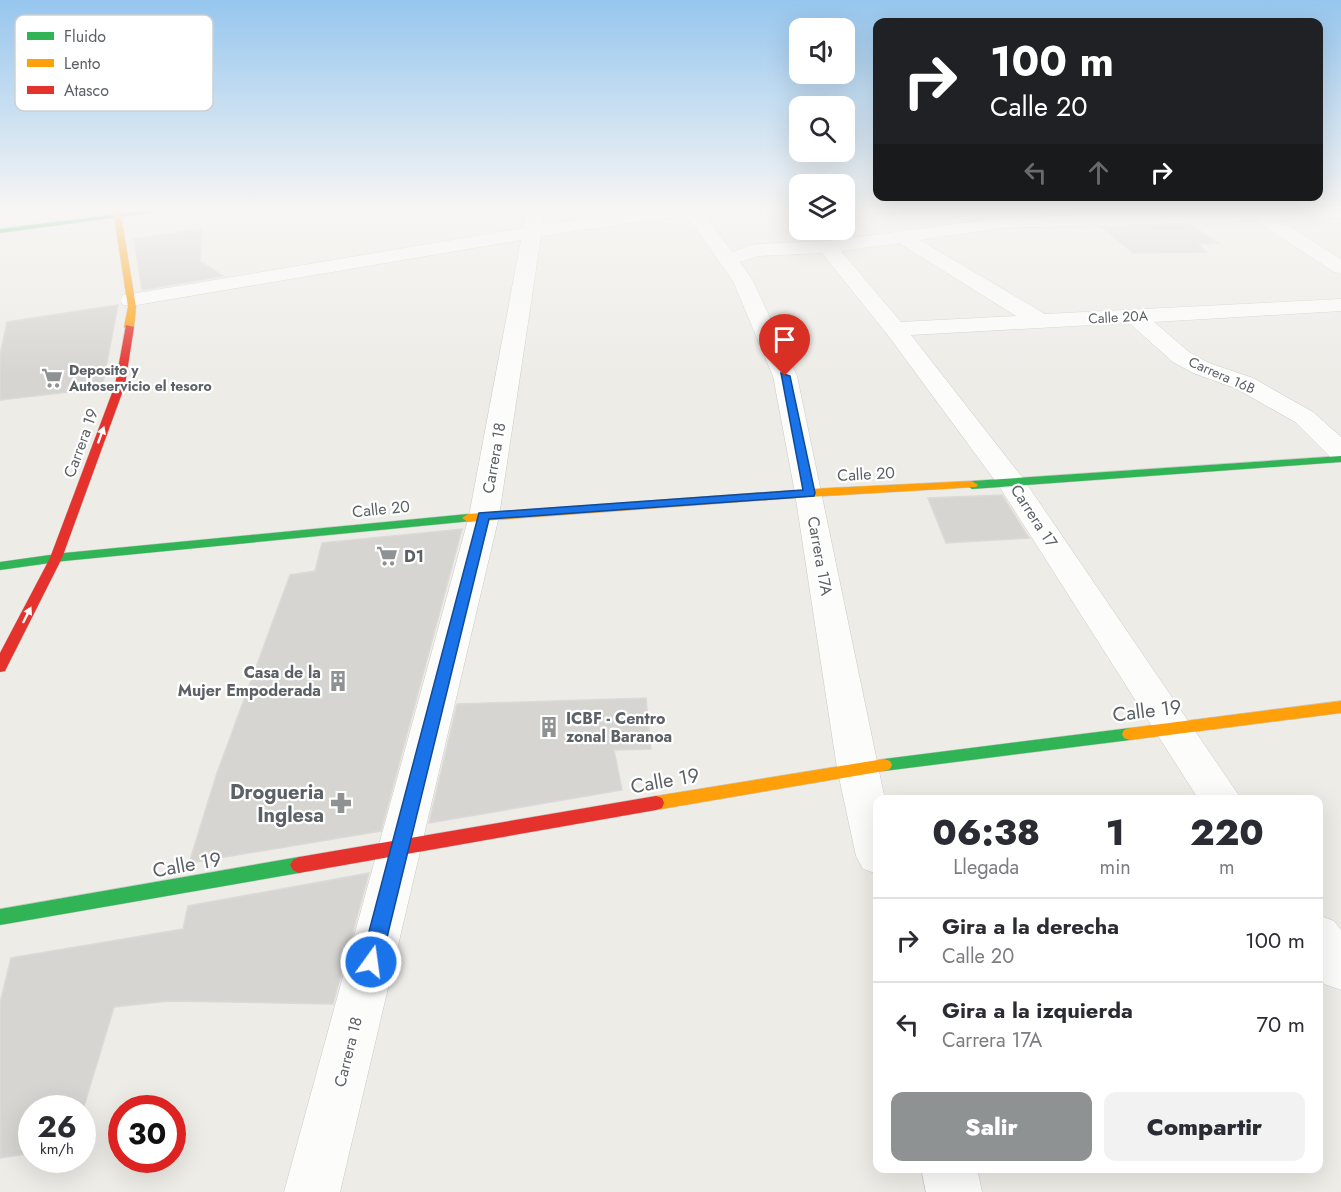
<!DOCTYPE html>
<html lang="es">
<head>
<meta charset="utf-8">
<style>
	body { margin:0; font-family:Jost,sans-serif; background:#f2f2f3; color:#2b2b33; height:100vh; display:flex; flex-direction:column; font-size:22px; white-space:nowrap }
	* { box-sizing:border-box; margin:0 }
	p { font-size:20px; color:#7c7c81 }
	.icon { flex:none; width:33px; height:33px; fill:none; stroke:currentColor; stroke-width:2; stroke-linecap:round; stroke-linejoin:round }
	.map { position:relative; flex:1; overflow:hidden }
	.details { position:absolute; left:873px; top:795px; width:450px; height:378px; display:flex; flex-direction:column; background:#fff; border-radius:12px; box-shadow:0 6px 24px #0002 }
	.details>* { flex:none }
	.hud { position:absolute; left:873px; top:18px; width:450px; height:183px; border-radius:12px; box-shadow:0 6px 24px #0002; background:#202124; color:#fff; overflow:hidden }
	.controls { position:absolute; left:789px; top:18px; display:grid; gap:12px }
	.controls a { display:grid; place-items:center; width:66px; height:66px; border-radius:12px; background:#fff; box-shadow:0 6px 24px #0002; font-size:30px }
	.speed { position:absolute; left:18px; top:1095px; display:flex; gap:12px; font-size:30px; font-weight:700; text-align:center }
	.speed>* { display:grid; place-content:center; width:78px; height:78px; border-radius:50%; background:#fff; box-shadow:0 6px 24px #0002; line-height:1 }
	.speed small { font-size:15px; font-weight:400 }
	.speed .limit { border:9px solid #d22; background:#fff; color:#111 }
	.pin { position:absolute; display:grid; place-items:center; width:51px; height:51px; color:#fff; margin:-62px -26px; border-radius:50% 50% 50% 0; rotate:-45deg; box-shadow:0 0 6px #0007 }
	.pin .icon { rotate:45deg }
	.me { position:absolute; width:66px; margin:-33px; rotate:14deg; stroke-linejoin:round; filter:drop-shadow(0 0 4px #0008) }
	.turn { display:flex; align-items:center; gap:21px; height:126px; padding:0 18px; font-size:27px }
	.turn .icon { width:78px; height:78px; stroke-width:2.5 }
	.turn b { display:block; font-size:42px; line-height:51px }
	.lanes { display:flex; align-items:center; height:57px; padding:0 18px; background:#0003; justify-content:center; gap:30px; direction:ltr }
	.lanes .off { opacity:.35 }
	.eta { display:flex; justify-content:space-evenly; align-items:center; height:102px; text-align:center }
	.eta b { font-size:36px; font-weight:800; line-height:42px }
	.primary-button { display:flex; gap:12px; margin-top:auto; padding:12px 18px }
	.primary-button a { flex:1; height:69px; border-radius:12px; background:#8f9293; color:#fff; font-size:24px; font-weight:800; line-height:69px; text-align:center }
	.primary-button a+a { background:#f2f2f3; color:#2b2b33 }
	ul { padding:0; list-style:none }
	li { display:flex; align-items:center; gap:18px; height:84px; padding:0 18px; border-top:2px solid #e1e1e2 }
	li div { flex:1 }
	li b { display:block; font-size:22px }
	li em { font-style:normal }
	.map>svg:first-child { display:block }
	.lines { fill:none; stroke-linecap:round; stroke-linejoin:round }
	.stream { fill:#bbe1f8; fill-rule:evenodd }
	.building { fill:#d6d5d2; stroke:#dcdad6; stroke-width:1.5 }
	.street-casing { stroke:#cacac9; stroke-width:1 }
	.fast-casing { stroke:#c9c9c8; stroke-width:1 }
	.slow-casing { stroke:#c9c9c8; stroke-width:1 }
	.jam-casing { stroke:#c9c9c8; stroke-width:1 }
	.street { fill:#fcfcfb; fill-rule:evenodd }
	.fast { fill:#30b455; fill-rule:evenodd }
	.slow { fill:#ff9f0a; fill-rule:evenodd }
	.jam { fill:#e5322d; fill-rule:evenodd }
	.oneway { fill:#fff }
	.route { fill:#1a73e8; stroke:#114b97; stroke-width:1.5 }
	.labels { text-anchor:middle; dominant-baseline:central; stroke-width:4.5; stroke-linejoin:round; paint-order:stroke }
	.far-street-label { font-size:14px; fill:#5c6166; stroke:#fff }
	.far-poi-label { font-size:14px; font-weight:bold; fill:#5c6166; stroke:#fff; text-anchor:start }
	.street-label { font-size:16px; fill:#5c6166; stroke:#fff }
	.poi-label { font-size:16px; font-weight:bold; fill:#5c6166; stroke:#fff; text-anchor:start }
	.near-street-label { font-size:20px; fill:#5c6166; stroke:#fff }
	.near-poi-label { font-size:20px; font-weight:bold; fill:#5c6166; stroke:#fff; text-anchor:end }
	.key { fill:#fff; stroke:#ced0d1; stroke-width:1.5 }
	.key-label { font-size:16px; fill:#5c6166 }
</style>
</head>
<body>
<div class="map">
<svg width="1341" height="1192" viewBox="0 0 1341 1192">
	<rect width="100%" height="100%" fill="#edece7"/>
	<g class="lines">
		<polygon class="stream" points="1318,209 1341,209 1341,213 1321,211"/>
	</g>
	<g class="building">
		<polygon points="1079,209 1167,209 1169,210 1084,213"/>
		<polygon points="1192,225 1218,243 1197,244 1207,252 1133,253 1102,227"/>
		<polygon points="202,229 200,261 223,276 142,290 134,239"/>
		<polygon points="118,305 102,388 0,400 0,355 7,322"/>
		<polygon points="1002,495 1029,538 946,543 928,498"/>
		<polygon points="462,529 381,831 189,863 217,773 290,575 315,571 322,543"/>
		<polygon points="646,698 651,749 614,750 622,790 429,823 457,704"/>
		<polygon points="369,873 333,1004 169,1001 114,1007 82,1113 82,1108 32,1108 32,1153 0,1158 0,1003 11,958 183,929 188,906"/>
	</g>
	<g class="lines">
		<defs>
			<g id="street">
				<path d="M527 209H545L542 225 659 209H702L701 211 732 252 755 244 827 241 1001 218 1247 209H1341V218L1279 220 1341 259V274L1334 272 1256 221 1001 228 920 240 1045 314 1341 299V311L1154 322 1189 352 1209 363 1253 378 1313 412 1341 437V460L1331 458 1295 422 1235 388 1193 373 1173 362 1129 323 911 335 1022 477 1242 800H1199L999 486 887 334 822 253 758 256 740 262 753 281 797 376 885 800H878V874L863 869 856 856 837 768 795 493 773 376 733 281 686 215 541 236 499 516 340 1192H284L469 516 521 240 131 306 123 305 120 300 123 295 131 294 524 228ZM899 243 1016 316 901 322 841 251Z"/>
				<polygon points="1318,915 1334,921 1341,930 1341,990 1324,984 1318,976"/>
				<polygon points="921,1168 977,1168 982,1192 926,1192"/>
			</g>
			<g id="fast">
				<polygon points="160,209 178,209 0,233 0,229"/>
				<polygon points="1341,456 1341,462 972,489 966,485 972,481"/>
				<polygon points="468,514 472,515 474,518 472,521 64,561 0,570 0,562 64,553"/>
				<polygon points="1130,728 1136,730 1138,734 1136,738 1130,740 884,771 878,769 876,765 878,761 884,759"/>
				<polygon points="299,857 305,860 308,865 305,870 299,873 0,925 0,909"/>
			</g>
			<g id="slow">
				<polygon points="113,209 120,209 136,307 134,327 129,330 124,327 128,307"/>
				<polygon points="972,481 978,485 976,487 809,497 468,522 462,518 468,514 809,489"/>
				<polygon points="1341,701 1341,713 1130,740 1124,738 1122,734 1124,730 1130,728"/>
				<polygon points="884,759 890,761 892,765 890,769 884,771 656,810 650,808 648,803 650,798 656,796"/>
			</g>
			<g id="jam">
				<polygon points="126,325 134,327 125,385 62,558 7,667 5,671 0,672 0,653 50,558 115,385"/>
				<polygon points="656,796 662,798 664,803 662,808 656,810 299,873 293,870 290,865 293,860 299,857"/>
			</g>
		</defs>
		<use href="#street" class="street-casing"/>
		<use href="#fast" class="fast-casing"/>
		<use href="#slow" class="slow-casing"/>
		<use href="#jam" class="jam-casing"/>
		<use href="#street" class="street"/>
		<use href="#fast" class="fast"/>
		<use href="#slow" class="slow"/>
		<use href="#jam" class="jam"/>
	</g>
	<defs><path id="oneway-solid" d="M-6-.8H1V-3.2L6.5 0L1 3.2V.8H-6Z" transform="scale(1.5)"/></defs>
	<g class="oneway">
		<use href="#oneway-solid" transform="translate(101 435) rotate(-70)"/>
		<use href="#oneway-solid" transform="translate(27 615) rotate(-63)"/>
	</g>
	<linearGradient id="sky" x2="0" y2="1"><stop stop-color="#96c6ee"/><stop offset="0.56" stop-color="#f7f6f4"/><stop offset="1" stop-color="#f7f6f4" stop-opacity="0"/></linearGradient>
	<rect width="1341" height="375" fill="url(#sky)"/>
	<polygon class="route" points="781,373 790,376 815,493 814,496 489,519 381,962 378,968 371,971 364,968 361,962 479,513 803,490"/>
	<defs>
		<symbol id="supermarket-bare" viewBox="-9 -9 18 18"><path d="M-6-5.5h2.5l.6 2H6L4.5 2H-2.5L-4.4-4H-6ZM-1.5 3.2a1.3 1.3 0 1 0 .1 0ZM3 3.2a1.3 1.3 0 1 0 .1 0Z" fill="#8f9293" stroke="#fff" stroke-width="2.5" paint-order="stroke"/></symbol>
		<symbol id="building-bare" viewBox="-9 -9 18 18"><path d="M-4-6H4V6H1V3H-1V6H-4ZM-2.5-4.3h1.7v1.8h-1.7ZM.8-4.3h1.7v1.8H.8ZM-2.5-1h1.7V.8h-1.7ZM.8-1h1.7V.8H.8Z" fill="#8f9293" stroke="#fff" stroke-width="2.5" paint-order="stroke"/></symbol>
		<symbol id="pharmacy-bare" viewBox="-9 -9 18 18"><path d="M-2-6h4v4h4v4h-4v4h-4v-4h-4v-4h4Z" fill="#8f9293" stroke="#fff" stroke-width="2.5" paint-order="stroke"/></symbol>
	</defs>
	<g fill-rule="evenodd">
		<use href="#supermarket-bare" x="37" y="363" width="30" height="30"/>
		<use href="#supermarket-bare" x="372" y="541" width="30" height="30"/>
		<use href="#building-bare" x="323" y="666" width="30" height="30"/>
		<use href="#building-bare" x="534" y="712" width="30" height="30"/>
		<use href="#pharmacy-bare" x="326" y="788" width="30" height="30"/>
	</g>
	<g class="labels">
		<g class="far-street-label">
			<text transform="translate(1118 317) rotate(-3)">Calle 20A</text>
			<text transform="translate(1222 375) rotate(24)">Carrera 16B</text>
		</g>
		<g class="far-poi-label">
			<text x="69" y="370">Deposito y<tspan x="69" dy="16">Autoservicio el tesoro</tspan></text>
		</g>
		<g class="street-label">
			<text transform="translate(81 443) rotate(-70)">Carrera 19</text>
			<text transform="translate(494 458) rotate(-80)">Carrera 18</text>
			<text transform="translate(866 474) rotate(-3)">Calle 20</text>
			<text transform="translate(381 509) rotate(-6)">Calle 20</text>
			<text transform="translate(1034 516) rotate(57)">Carrera 17</text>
			<text transform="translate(820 556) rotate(80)">Carrera 17A</text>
			<text transform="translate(348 1052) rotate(-76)">Carrera 18</text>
		</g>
		<g class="poi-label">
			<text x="404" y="556">D1</text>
			<text x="321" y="672" text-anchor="end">Casa de la<tspan x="321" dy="18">Mujer Empoderada</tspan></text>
			<text x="566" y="718">ICBF - Centro<tspan x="566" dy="18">zonal Baranoa</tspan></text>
		</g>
		<g class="near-street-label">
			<text transform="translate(1147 711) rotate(-7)">Calle 19</text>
			<text transform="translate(665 781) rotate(-10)">Calle 19</text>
			<text transform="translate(187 865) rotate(-10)">Calle 19</text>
		</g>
		<g class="near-poi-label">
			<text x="324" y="792">Drogueria<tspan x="324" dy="23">Inglesa</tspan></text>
		</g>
	</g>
	<rect x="15" y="15" width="198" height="96" rx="9" class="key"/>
	<rect x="27" y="32" width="27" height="8" fill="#30b455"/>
	<rect x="27" y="59" width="27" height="8" fill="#ff9f0a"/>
	<rect x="27" y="86" width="27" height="8" fill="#e5322d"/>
	<g class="key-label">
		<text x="64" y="42">Fluido</text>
		<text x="64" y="69">Lento</text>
		<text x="64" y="96">Atasco</text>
	</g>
</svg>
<div class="controls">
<a><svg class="icon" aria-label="sound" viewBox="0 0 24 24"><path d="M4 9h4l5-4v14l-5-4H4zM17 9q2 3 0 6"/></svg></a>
<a><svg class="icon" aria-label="search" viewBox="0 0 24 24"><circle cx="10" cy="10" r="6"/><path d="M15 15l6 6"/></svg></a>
<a><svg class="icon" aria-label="layers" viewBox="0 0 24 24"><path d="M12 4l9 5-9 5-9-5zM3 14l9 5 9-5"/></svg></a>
</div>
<div class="speed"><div>26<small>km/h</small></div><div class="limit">30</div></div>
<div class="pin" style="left:785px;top:376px;background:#d93025"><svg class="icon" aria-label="arrive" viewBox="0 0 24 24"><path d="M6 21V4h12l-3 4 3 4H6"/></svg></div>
<svg class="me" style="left:371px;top:962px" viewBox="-20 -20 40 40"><circle r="17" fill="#1a73e8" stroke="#fff" stroke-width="3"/><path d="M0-11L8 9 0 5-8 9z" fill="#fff"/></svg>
<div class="hud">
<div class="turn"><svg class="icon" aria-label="right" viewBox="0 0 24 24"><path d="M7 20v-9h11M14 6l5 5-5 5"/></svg><div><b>100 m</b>Calle 20</div></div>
<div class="lanes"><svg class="icon off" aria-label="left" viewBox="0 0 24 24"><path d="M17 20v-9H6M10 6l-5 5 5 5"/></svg><svg class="icon off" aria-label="ahead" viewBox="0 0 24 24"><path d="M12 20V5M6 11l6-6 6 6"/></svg><svg class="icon" aria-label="right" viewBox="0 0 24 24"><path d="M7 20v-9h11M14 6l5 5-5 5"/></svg></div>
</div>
<section class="details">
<div class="eta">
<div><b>06:38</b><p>Llegada</p></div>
<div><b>1</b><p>min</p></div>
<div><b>220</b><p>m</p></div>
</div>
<ul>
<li><svg class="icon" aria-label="right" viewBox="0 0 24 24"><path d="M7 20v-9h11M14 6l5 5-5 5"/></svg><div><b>Gira a la derecha</b><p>Calle 20</p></div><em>100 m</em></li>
<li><svg class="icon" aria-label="left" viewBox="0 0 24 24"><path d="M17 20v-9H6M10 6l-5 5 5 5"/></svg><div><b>Gira a la izquierda</b><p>Carrera 17A</p></div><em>70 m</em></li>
</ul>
<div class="primary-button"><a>Salir</a><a>Compartir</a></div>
</section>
</div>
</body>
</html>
